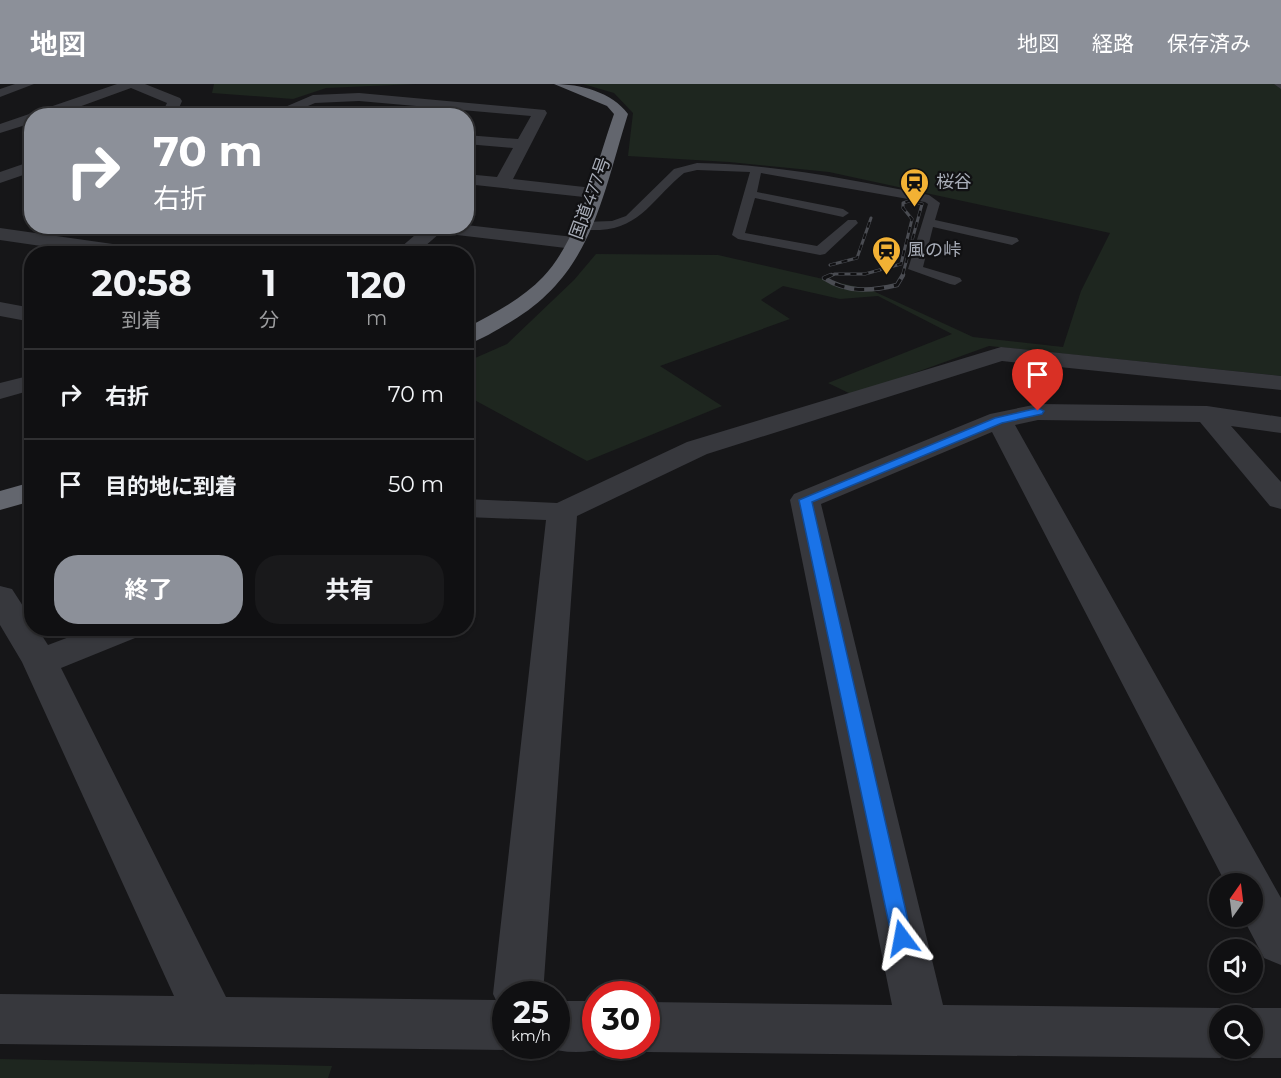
<!DOCTYPE html>
<html lang="ja">
<head>
<meta charset="utf-8">
<style>
	body { margin:0; font-family:Montserrat,"Noto Sans JP",sans-serif; background:#19191b; color:#f1f3f6; height:100vh; display:flex; flex-direction:column; font-size:22px; white-space:nowrap }
	* { box-sizing:border-box; margin:0 }
	p { font-size:20px; color:#9c9d9f }
	.icon { flex:none; width:33px; height:33px; fill:none; stroke:currentColor; stroke-width:2; stroke-linecap:round; stroke-linejoin:round }
	.map { position:relative; flex:1; overflow:hidden }
	.panel { position:absolute; left:24px; top:162px; width:450px; height:390px; display:flex; flex-direction:column; background:#101012; border-radius:24px; box-shadow:0 2px 4px #0004,0 0 0 2px #303032 }
	.panel>* { flex:none }
	.top-card { position:absolute; left:24px; top:24px; width:450px; height:126px; border-radius:24px; box-shadow:0 2px 4px #0004,0 0 0 2px #303032; background:#8c9099; color:#fff; overflow:hidden }
	.needle { width:39px; rotate:14deg }
	.fabs { position:absolute; left:1209px; top:789px; display:grid; gap:12px }
	.fabs a { display:grid; place-items:center; width:54px; height:54px; border-radius:50%; background:#101012; box-shadow:0 2px 4px #0004,0 0 0 2px #303032; font-size:30px }
	.speed { position:absolute; left:492px; top:897px; display:flex; gap:12px; font-size:30px; font-weight:700; text-align:center }
	.speed>* { display:grid; place-content:center; width:78px; height:78px; border-radius:50%; background:#101012; box-shadow:0 2px 4px #0004,0 0 0 2px #303032; line-height:1 }
	.speed small { font-size:15px; font-weight:400 }
	.speed .limit { border:9px solid #d22; background:#fff; color:#111 }
	.pin { position:absolute; display:grid; place-items:center; width:51px; height:51px; color:#fff; margin:-62px -26px; border-radius:50% 50% 50% 0; rotate:-45deg; box-shadow:0 0 6px #0007 }
	.pin .icon { rotate:45deg }
	.me { position:absolute; width:66px; margin:-33px; rotate:347deg; stroke-linejoin:round; filter:drop-shadow(0 0 4px #0008) }
	.turn { display:flex; align-items:center; gap:21px; height:126px; padding:0 30px; font-size:27px }
	.turn .icon { width:78px; height:78px; stroke-width:2.5 }
	.turn b { display:block; font-size:42px; line-height:51px }
	.eta { display:flex; justify-content:space-evenly; align-items:center; height:102px; text-align:center }
	.eta b { font-size:36px; font-weight:700; line-height:42px }
	.primary-button { display:flex; gap:12px; margin-top:auto; padding:12px 30px }
	.primary-button a { flex:1; height:69px; border-radius:24px; background:#8c9099; color:#fff; font-size:24px; font-weight:700; line-height:69px; text-align:center }
	.primary-button a+a { background:#19191b; color:#f1f3f6 }
	ul { padding:0; list-style:none }
	li { display:flex; align-items:center; gap:18px; height:90px; padding:0 30px; border-top:2px solid #303032 }
	li div { flex:1 }
	li b { display:block; font-size:22px }
	li em { font-style:normal }
	header { display:flex; align-items:center; gap:36px; box-sizing:border-box; height:84px; padding:0 30px; background:#8c9099; color:#fff }
	header strong { font-size:28px }
	nav { display:flex; gap:33px; margin-inline-start:auto; font-size:21px }
	.map>svg:first-child { display:block }
	.green { fill:#1e261f }
	.lines { fill:none; stroke-linecap:round; stroke-linejoin:round }
	.lane { fill:#37383d; fill-rule:evenodd }
	.street { fill:#37383d; fill-rule:evenodd }
	.highway { fill:#63666e; fill-rule:evenodd }
	.rail-far1-casing { stroke:#4a4c52; stroke-width:3 }
	.rail-casing { stroke:#4a4c52; stroke-width:4.5 }
	.rail-far1 { stroke:#111113; stroke-width:2; stroke-dasharray:6; stroke-linecap:butt }
	.rail { stroke:#111113; stroke-width:3; stroke-dasharray:10; stroke-linecap:butt }
	.route { fill:#1a73e8; stroke:#114b97; stroke-width:1.5 }
	.labels { text-anchor:middle; dominant-baseline:central; stroke-width:4.5; stroke-linejoin:round; paint-order:stroke }
	.far-poi-label { font-size:18px; fill:#a8adb8; stroke:#111113; text-anchor:start }
	.far-street-label { font-size:18px; fill:#a8adb8; stroke:#111113 }
</style>
</head>
<body>
<header>
<strong>地図</strong>
<nav><a>地図</a><a>経路</a><a>保存済み</a></nav>
</header>
<div class="map">
<svg width="1281" height="994" viewBox="0 0 1281 994">
	<rect width="100%" height="100%" fill="#161618"/>
	<g class="green">
		<polygon points="214,0 416,0 326,4 293,15 212,9"/>
		<polygon points="583,0 1281,0 1281,292 989,262 853,311 828,299 952,250 878,212 840,215 783,202 761,216 790,235 660,282 722,322 587,377 467,312 466,278 507,260 574,196 596,170 718,171 871,206 973,253 1063,263 1081,207 1110,149 829,88 729,78 628,72 633,29 614,9"/>
		<polygon points="0,975 332,982 328,994 0,994"/>
	</g>
	<g class="lines">
		<path class="lane" d="M697 79C775 80 853 96 929 111L940 119 935 136 1017 154 1019 157 1012 161 933 143 923 183 960 194 962 197 955 201 950 200 908 185 928 120 925 118 761 89 757 108 843 125 849 129 843 133 755 114 745 149 817 162 848 136H856L858 139 825 170 820 171 738 155 732 151 750 88 697 86 684 89C655 112 641 144 600 146 592 146 583 147 578 142L584 138 612 137 626 132 674 85Z"/>
		<g class="street">
			<polygon points="15,0 34,0 0,13 0,5"/>
			<polygon points="117,0 145,0 180,14 182,17 179,24 218,28 225,32 165,30 163,27 167,19 131,4 54,32 32,32 32,39 0,49 0,40"/>
			<polygon points="1274,0 1281,0 1281,5"/>
			<polygon points="359,9 545,26 547,29 513,95 593,104 602,109 593,114 466,100 466,90 497,93 513,64 466,60 466,51 518,55 531,32 359,17 315,19 285,32 264,32 313,11"/>
			<polygon points="32,77 32,88 0,99 0,88"/>
			<polygon points="466,141 574,153 584,159 574,165 440,149 416,170 393,170 422,145 421,142"/>
			<polygon points="0,144 141,164 151,170 96,170 0,156"/>
			<polygon points="0,218 32,224 32,238 0,232"/>
			<polygon points="1001,263 1281,292 1281,306 1002,277 707,370 577,432 543,910 506,910 506,962 517,962 506,966 0,960 0,910 174,912 22,578 0,541 0,502 12,505 32,536 32,544 37,544 48,561 93,544 145,544 140,552 61,584 226,913 496,916 493,910 546,436 466,433 466,415 557,419 687,358"/>
			<polygon points="32,291 32,306 0,315 0,299"/>
			<path d="M1038 320 1207 322 1281 333V349L1231 342 1281 398V425L1270 422 1200 338 1038 336 1015 341 1281 814V881L1264 874 1242 832H1252V800H1226L992 348 821 420 943 921 1220 924 1236 930 1252 924H1281V974H1252L1236 968 1220 974 646 968 630 962H646V918L892 921 790 416 794 410 990 330ZM1220 932H1252V964H1220Z"/>
			<path d="M556 917H596V962H609C589 970 563 970 543 962H556Z"/>
		</g>
		<g class="highway">
			<path d="M554 0C580 0 612 8 628 30 602 113 592 189 512 237 498 245 482 256 466 260V244C493 230 522 215 543 193 580 154 596 81 614 30L607 22Z"/>
			<polygon points="32,398 32,417 0,426 0,407"/>
		</g>
		<defs>
			<g id="rail-far1">
				<polyline points="830,181 857,174 871,134"/>
				<polyline points="827,193 835,190 865,190 901,180 912,135 903,124 903,119 909,117 922,120 902,193"/>
			</g>
			<path id="rail" d="M831 191 824 194C847 209 872 207 897 201L903 191"/>
		</defs>
		<use href="#rail-far1" class="rail-far1-casing"/>
		<use href="#rail" class="rail-casing"/>
		<use href="#rail-far1" class="rail-far1"/>
		<use href="#rail" class="rail"/>
	</g>
	<polygon class="route" points="1038,324 1044,327 1042,330 1002,339 812,418 912,854 909,860 902,863 895,860 892,854 799,416 995,334"/>
	<defs>
		<symbol id="station-pin" viewBox="-11 -11 22 30"><path d="M0 17L-7.5 6A9.5 9.5 0 1 1 7.5 6Z" fill="#f2b134" stroke="#111113"/><path d="M-3-6H3Q5-6 5-4V2Q5 4 3 4L4.5 6H3L1.5 4h-3L-3 6H-4.5L-3 4Q-5 4-5 2V-4Q-5-6-3-6ZM-3.5-4v3h7v-3ZM-3.5 1v1.5H-2V1ZM2 1v1.5H3.5V1Z" fill="#111"/></symbol>
	</defs>
	<g fill-rule="evenodd">
		<use href="#station-pin" x="898" y="82" width="33" height="45"/>
		<use href="#station-pin" x="870" y="150" width="33" height="45"/>
	</g>
	<g class="labels">
		<g class="far-poi-label">
			<text x="936" y="98">桜谷</text>
			<text x="907" y="166">風の峠</text>
		</g>
		<g class="far-street-label">
			<text transform="translate(590 114) rotate(-70)">国道477号</text>
		</g>
	</g>
</svg>
<div class="fabs">
<a><svg class="needle" viewBox="-14 -14 28 28"><path d="M0-13l5 13h-10z" fill="#e53935"/><path d="M0 13l5-13h-10z" fill="#9c9d9f"/></svg></a>
<a><svg class="icon" aria-label="sound" viewBox="0 0 24 24"><path d="M4 9h4l5-4v14l-5-4H4zM17 9q2 3 0 6"/></svg></a>
<a><svg class="icon" aria-label="search" viewBox="0 0 24 24"><circle cx="10" cy="10" r="6"/><path d="M15 15l6 6"/></svg></a>
</div>
<div class="speed"><div>25<small>km/h</small></div><div class="limit">30</div></div>
<div class="pin" style="left:1038px;top:327px;background:#d93025"><svg class="icon" aria-label="arrive" viewBox="0 0 24 24"><path d="M6 21V4h12l-3 4 3 4H6"/></svg></div>
<svg class="me" style="left:902px;top:854px" viewBox="-20 -20 40 40"><path d="M0-17L14 15 0 8-14 15z" fill="#1a73e8" stroke="#fff" stroke-width="4"/></svg>
<div class="top-card">
<div class="turn"><svg class="icon" aria-label="right" viewBox="0 0 24 24"><path d="M7 20v-9h11M14 6l5 5-5 5"/></svg><div><b>70 m</b>右折</div></div>
</div>
<section class="panel">
<div class="eta">
<div><b>20:58</b><p>到着</p></div>
<div><b>1</b><p>分</p></div>
<div><b>120</b><p>m</p></div>
</div>
<ul>
<li><svg class="icon" aria-label="right" viewBox="0 0 24 24"><path d="M7 20v-9h11M14 6l5 5-5 5"/></svg><div><b>右折</b></div><em>70 m</em></li>
<li><svg class="icon" aria-label="arrive" viewBox="0 0 24 24"><path d="M6 21V4h12l-3 4 3 4H6"/></svg><div><b>目的地に到着</b></div><em>50 m</em></li>
</ul>
<div class="primary-button"><a>終了</a><a>共有</a></div>
</section>
</div>
</body>
</html>
